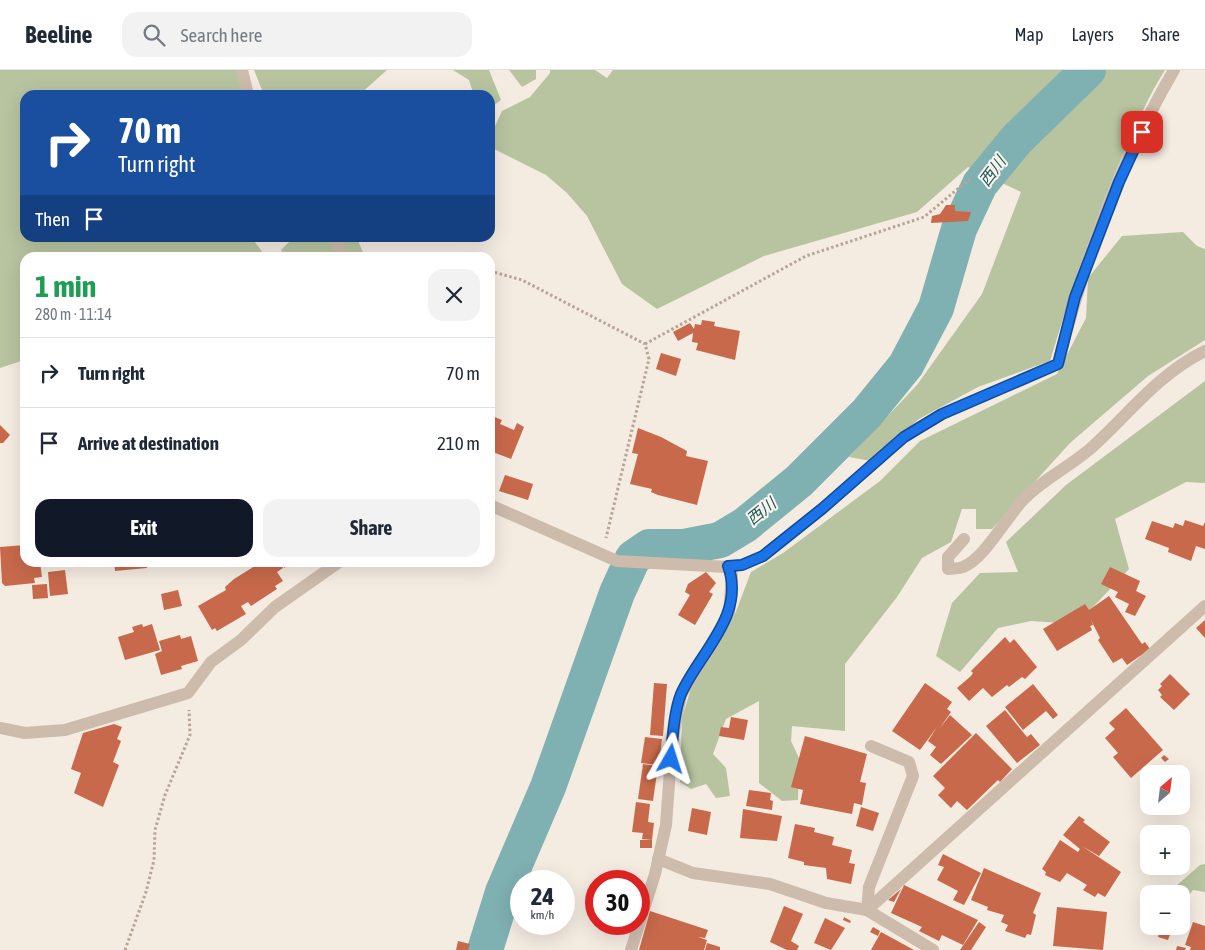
<!DOCTYPE html>
<html lang="en">
<head>
<meta charset="utf-8">
<style>
	body { margin:0; font-family:"Asap Condensed","Noto Sans JP",sans-serif; background:#f2f2f3; color:#1f2937; height:100vh; display:flex; flex-direction:column; font-size:19px; white-space:nowrap }
	* { box-sizing:border-box; margin:0 }
	p { font-size:16px; color:#747a83 }
	.icon { flex:none; width:28px; height:28px; fill:none; stroke:currentColor; stroke-width:2; stroke-linecap:round; stroke-linejoin:round }
	.map { position:relative; flex:1; overflow:hidden }
	.sheet { position:absolute; left:20px; top:182px; width:475px; height:315px; display:flex; flex-direction:column; background:#fff; border-radius:15px; box-shadow:0 5px 20px #0002 }
	.sheet>* { flex:none }
	.guide { position:absolute; left:20px; top:20px; width:475px; height:152px; border-radius:15px; box-shadow:0 5px 20px #0002; background:#1a4fa0; color:#fff; overflow:hidden }
	.needle { width:32px; rotate:28deg }
	.tools { position:absolute; left:1140px; top:695px; display:grid; gap:10px }
	.tools a { display:grid; place-items:center; width:50px; height:50px; border-radius:10px; background:#fff; box-shadow:0 5px 20px #0002; font-size:25px }
	.speed { position:absolute; left:510px; top:800px; display:flex; gap:10px; font-size:25px; font-weight:700; text-align:center }
	.speed>* { display:grid; place-content:center; width:65px; height:65px; border-radius:50%; background:#fff; box-shadow:0 5px 20px #0002; line-height:1 }
	.speed small { font-size:12px; font-weight:400 }
	.speed .limit { border:8px solid #d22; background:#fff; color:#111 }
	.pin { position:absolute; display:grid; place-items:center; width:42px; height:42px; color:#fff; margin:-21px; border-radius:10px; box-shadow:0 2px 8px #0006 }
	.me { position:absolute; width:55px; margin:-28px; rotate:6deg; stroke-linejoin:round; filter:drop-shadow(0 0 4px #0008) }
	.turn { display:flex; align-items:center; gap:18px; height:105px; padding:0 15px; font-size:22px }
	.turn .icon { width:65px; height:65px; stroke-width:2.5 }
	.turn b { display:block; font-size:35px; line-height:42px }
	.then { display:flex; align-items:center; height:48px; padding:0 15px; background:#0003; gap:10px; font-size:19px }
	.round { display:grid; place-items:center; flex:none; width:52px; height:52px; border-radius:15px; background:#f2f2f3 }
	.summary { display:flex; align-items:center; justify-content:space-between; height:85px; padding:0 15px }
	h1 { font-size:30px; font-weight:700; line-height:38px; color:#1e9e55 }
	.cta { display:flex; gap:10px; margin-top:auto; padding:10px 15px }
	.cta a { flex:1; height:58px; border-radius:15px; background:#111827; color:#fff; font-size:20px; font-weight:700; line-height:58px; text-align:center }
	.cta a+a { background:#f2f2f3; color:#1f2937 }
	ul { padding:0; list-style:none }
	li { display:flex; align-items:center; gap:15px; height:70px; padding:0 15px; border-top:1px solid #e0e1e3 }
	li div { flex:1 }
	li b { display:block; font-size:19px }
	li em { font-style:normal }
	header { display:flex; align-items:center; gap:30px; box-sizing:border-box; height:70px; padding:0 25px; background:#fff; border-bottom:1px solid #e0e1e3 }
	header strong { font-size:24px }
	nav { display:flex; gap:28px; margin-inline-start:auto; font-size:18px }
	.search { width:350px; height:45px; background:#f2f2f3; display:flex; align-items:center; gap:12px; box-sizing:border-box; padding:0 18px; border-radius:15px; color:#747a83; font-size:19px }
	.map>svg:first-child { display:block }
	.green { fill:#b8c4a0 }
	.lines { fill:none; stroke-linecap:round; stroke-linejoin:round }
	.river { stroke:#7fb0b2; stroke-width:36 }
	.building { fill:#c8694b }
	.path { stroke:#b9a596; stroke-width:3; stroke-dasharray:2.5 2.5; stroke-linecap:butt }
	.minor { stroke:#cdbbac; stroke-width:12 }
	.route-casing { stroke:#114b97; stroke-width:12 }
	.route { stroke:#1a73e8; stroke-width:9 }
	.labels { text-anchor:middle; dominant-baseline:central; stroke-width:4; stroke-linejoin:round; paint-order:stroke }
	.water-label { font-size:16px; font-style:italic; fill:#1f5a5e; stroke:#fbf5ee }
</style>
</head>
<body>
<header>
<strong>Beeline</strong>
<div class="search"><svg class="icon" aria-label="search" viewBox="0 0 24 24"><circle cx="10" cy="10" r="6"/><path d="M15 15l6 6"/></svg>Search here</div>
<nav><a>Map</a><a>Layers</a><a>Share</a></nav>
</header>
<div class="map">
<svg width="1205" height="880" viewBox="0 0 1205 880">
	<rect width="100%" height="100%" fill="#f4ebe1"/>
	<g class="green">
		<polygon points="0,0 238,0 246,25 25,25 25,168 252,168 266,187 25,188 25,293 21,291 0,298"/>
		<polygon points="254,0 387,0 359,25 264,25"/>
		<polygon points="453,0 489,0 501,30 490,38 490,25 474,25 469,10"/>
		<polygon points="509,0 536,0 536,9 522,17"/>
		<path d="M550 0H595L607 8 613 0H1165C1149 25 1138 51 1126 78 1095 147 1072 218 1050 291L978 317 919 349 871 391 849 387 917 315 982 224 1021 122 968 97 917 142 764 186 657 239 622 214 587 146 567 123 546 105 490 77V67L502 41 530 27 550 3Z"/>
		<polygon points="1183,162 1197,176 1205,179 1205,270 1148,306 1070,373 992,459 976,459 976,439 962,439 951,472 922,488 897,527 845,594 845,661 792,656 791,671 799,688 798,730 782,731 759,713 759,631 726,649 713,684 726,698 730,726 716,728 706,714 691,719 680,712 682,648 692,615 735,544 751,502 783,483 880,411 920,371 1057,304 1086,248 1088,208 1122,166"/>
		<polygon points="293,168 357,168 365,187 284,187 281,180"/>
		<polygon points="1205,311 1205,413 1186,412 1115,449 1129,499 1077,554 1031,551 998,558 960,602 936,586 952,533 980,503 1018,502 1006,472 1066,415"/>
		<polygon points="1205,794 1205,822 1193,820 1181,836 1181,824 1167,824 1200,795"/>
	</g>
	<g class="lines">
		<polyline class="river" points="485,880 503,822 548,717 617,523 633,488 649,477 684,477 720,470 745,455 799,411 867,343 906,295 936,238 959,159 980,114 1017,69 1088,0"/>
	</g>
	<g class="building">
		<polygon points="946,135 955,135 955,141 971,142 968,151 931,153 932,146 940,144"/>
		<polygon points="702,250 715,252 714,256 740,261 735,290 696,280 698,273 692,272 693,263 678,271 673,262 690,253 694,259 695,254 701,255"/>
		<polygon points="661,283 681,289 676,306 656,299"/>
		<polygon points="490,345 502,350 500,354 514,360 517,353 524,357 511,389 490,381"/>
		<polygon points="0,355 10,365 3,373 0,373"/>
		<polygon points="638,358 661,367 687,381 686,386 708,391 697,435 658,425 651,422 652,419 630,414 638,384 632,383"/>
		<polygon points="505,405 533,414 528,430 499,421"/>
		<polygon points="1185,450 1203,456 1205,452 1205,479 1196,476 1191,491 1168,482 1169,478 1145,469 1152,451 1173,458 1175,453 1183,456"/>
		<polygon points="25,475 25,492 40,492 42,507 34,508 35,513 5,516 2,513 0,477"/>
		<polygon points="67,492 91,492 91,494 67,497"/>
		<polygon points="114,492 146,492 147,498 115,501"/>
		<polygon points="261,492 279,492 283,498 277,502 283,511 275,516 277,519 251,536 248,532 241,536 246,544 217,561 215,558 212,560 198,536 226,520 225,517 234,509"/>
		<polygon points="281,492 293,492 284,498"/>
		<polygon points="1110,497 1140,511 1136,521 1146,526 1135,546 1125,542 1129,534 1115,527 1118,522 1101,514"/>
		<polygon points="65,500 68,524 50,526 48,502"/>
		<polygon points="706,502 716,513 709,522 713,524 695,555 678,545 690,525 685,522 688,514"/>
		<polygon points="47,514 48,528 33,529 32,515"/>
		<polygon points="178,520 182,536 164,540 161,524"/>
		<polygon points="1109,526 1142,574 1145,572 1150,579 1127,595 1122,588 1113,593 1098,570 1100,568 1091,550 1093,555 1090,556 1092,560 1057,581 1043,559 1085,534 1089,540"/>
		<polygon points="1205,550 1205,568 1196,558"/>
		<polygon points="142,554 143,557 152,554 160,580 125,590 118,567 134,562 132,557"/>
		<polygon points="180,565 181,569 191,566 198,591 181,596 182,599 161,605 155,584 162,581 159,571"/>
		<polygon points="1005,567 1010,573 1014,569 1037,597 1025,609 1022,607 1009,617 1007,615 992,627 983,618 969,631 957,618 971,606 973,603 971,601"/>
		<polygon points="1170,604 1190,624 1174,640 1160,627 1162,625 1158,620 1162,616 1160,614"/>
		<polygon points="654,613 667,614 663,666 650,665"/>
		<polygon points="925,613 952,632 947,639 951,642 939,659 950,645 972,665 941,694 930,685 936,677 928,671 937,657 920,680 892,661"/>
		<polygon points="1033,614 1058,645 1053,649 1046,641 1023,660 1005,637"/>
		<polygon points="1126,638 1163,680 1131,708 1113,687 1118,683 1105,668 1115,659 1109,653"/>
		<polygon points="1005,640 1027,667 1031,664 1040,675 1017,693 986,656"/>
		<polygon points="731,647 748,650 744,670 719,666 721,657 729,658"/>
		<polygon points="114,654 122,657 117,669 121,671 113,692 119,695 103,737 74,723 81,703 71,699 83,663"/>
		<polygon points="976,663 1012,699 1000,712 998,710 967,740 957,731 951,738 938,725 945,718 933,706"/>
		<polygon points="805,666 867,684 860,712 866,713 862,735 854,733 852,744 800,734 803,720 791,717"/>
		<polygon points="645,667 662,669 659,695 641,693"/>
		<polygon points="1164,685 1169,689 1165,692 1161,688"/>
		<polygon points="643,694 658,696 653,731 638,729"/>
		<polygon points="749,720 771,723 770,730 773,731 772,740 746,736"/>
		<polygon points="636,732 650,734 648,752 654,753 652,770 642,769 643,763 632,762"/>
		<polygon points="861,737 879,743 873,761 856,756"/>
		<polygon points="692,738 711,742 707,765 688,761"/>
		<polygon points="743,739 782,746 777,771 740,768"/>
		<polygon points="1079,746 1085,750 1083,752 1110,772 1099,786 1082,776 1121,802 1105,827 1098,823 1095,827 1083,820 1087,815 1067,803 1060,812 1045,805 1046,802 1042,799 1060,770 1078,782 1080,779 1063,765"/>
		<polygon points="795,754 815,758 814,762 834,767 832,775 852,780 849,793 855,794 851,814 827,809 826,798 804,795 804,792 788,788"/>
		<rect x="640" y="770" width="12" height="8"/>
		<polygon points="943,784 981,803 964,835 953,830 958,821 937,810 944,797 938,795"/>
		<polygon points="984,798 1041,823 1033,843 1036,845 1031,865 1027,864 1025,868 1005,861 1008,855 1001,852 1004,845 987,840 988,837 971,830"/>
		<polygon points="904,815 978,850 963,875 942,865 939,871 919,861 922,857 891,843"/>
		<polygon points="901,819 894,832 888,830"/>
		<polygon points="784,836 803,844 791,871 799,876 797,880 787,880 770,872"/>
		<polygon points="1057,837 1107,842 1103,880 1053,876"/>
		<polygon points="650,841 708,860 705,868 698,867 707,870 704,880 639,880"/>
		<polygon points="844,847 851,851 850,853 843,850"/>
		<polygon points="825,848 845,858 831,880 814,873"/>
		<polygon points="979,852 986,857 971,880 960,880"/>
		<polygon points="1193,852 1205,856 1205,880 1190,880 1191,877 1185,875"/>
		<polygon points="1161,856 1173,856 1168,870 1158,867"/>
		<polygon points="873,857 880,861 878,866 870,862"/>
		<polygon points="881,862 914,880 871,880"/>
		<polygon points="458,871 470,874 468,880 456,880"/>
		<polygon points="707,873 720,877 720,880 705,880"/>
		<polygon points="1177,876 1186,878 1185,880 1176,880"/>
	</g>
	<g class="lines">
		<g class="path">
			<polyline points="490,201 522,210 645,274 649,289 606,468"/>
			<polyline points="645,274 806,186 924,147 971,108"/>
			<polyline points="125,880 146,822 154,790 155,760 165,725 190,665 189,640"/>
		</g>
		<g class="minor">
			<polyline points="242,0 248,25"/>
			<polyline points="337,168 341,188"/>
			<path d="M490 435 617 491 728 497 741 495 763 486 823 438 904 367 942 344 1058 294C1083 193 1121 91 1174 0"/>
			<path d="M964 469 948 487V499C953 498 959 499 963 497 983 490 1007 447 1023 430 1042 410 1069 397 1090 379 1128 345 1158 304 1205 281"/>
			<polyline points="0,658 25,663 65,660 188,623 211,592 241,570 275,537 339,492"/>
			<polyline points="658,789 693,803 770,814 826,833 867,840 933,880"/>
			<polyline points="867,840 1205,536"/>
			<polyline points="867,840 869,817 913,706 909,692 871,676"/>
			<polyline points="631,880 655,804 666,755 672,672 681,625 729,544 732,505 728,497"/>
		</g>
	</g>
	<g class="lines">
		<defs>
			<path id="route" d="M671 689C672 670 674 641 681 624 699 583 746 546 728 496L742 495 763 486 823 438 904 367 942 344 1058 294 1075 227 1119 112 1142 62"/>
		</defs>
		<use href="#route" class="route-casing"/>
		<use href="#route" class="route"/>
	</g>
	<g class="labels">
		<g class="water-label">
			<text transform="translate(992 101) rotate(-53)">西川</text>
			<text transform="translate(761 441) rotate(-39)">西川</text>
		</g>
	</g>
</svg>
<div class="tools">
<a><svg class="needle" viewBox="-14 -14 28 28"><path d="M0-13l5 13h-10z" fill="#e53935"/><path d="M0 13l5-13h-10z" fill="#747a83"/></svg></a>
<a>+</a>
<a>−</a>
</div>
<div class="speed"><div>24<small>km/h</small></div><div class="limit">30</div></div>
<div class="pin" style="left:1142px;top:62px;background:#d93025"><svg class="icon" aria-label="arrive" viewBox="0 0 24 24"><path d="M6 21V4h12l-3 4 3 4H6"/></svg></div>
<svg class="me" style="left:671px;top:689px" viewBox="-20 -20 40 40"><path d="M0-17L14 15 0 8-14 15z" fill="#1a73e8" stroke="#fff" stroke-width="4"/></svg>
<div class="guide">
<div class="turn"><svg class="icon" aria-label="right" viewBox="0 0 24 24"><path d="M7 20v-9h11M14 6l5 5-5 5"/></svg><div><b>70 m</b>Turn right</div></div>
<div class="then">Then<svg class="icon" aria-label="arrive" viewBox="0 0 24 24"><path d="M6 21V4h12l-3 4 3 4H6"/></svg></div>
</div>
<section class="sheet">
<div class="summary"><div><h1>1 min</h1><p>280 m · 11:14</p></div><a class="round"><svg class="icon" aria-label="close" viewBox="0 0 24 24"><path d="M6 6l12 12M18 6L6 18"/></svg></a></div>
<ul>
<li><svg class="icon" aria-label="right" viewBox="0 0 24 24"><path d="M7 20v-9h11M14 6l5 5-5 5"/></svg><div><b>Turn right</b></div><em>70 m</em></li>
<li><svg class="icon" aria-label="arrive" viewBox="0 0 24 24"><path d="M6 21V4h12l-3 4 3 4H6"/></svg><div><b>Arrive at destination</b></div><em>210 m</em></li>
</ul>
<div class="cta"><a>Exit</a><a>Share</a></div>
</section>
</div>
</body>
</html>
